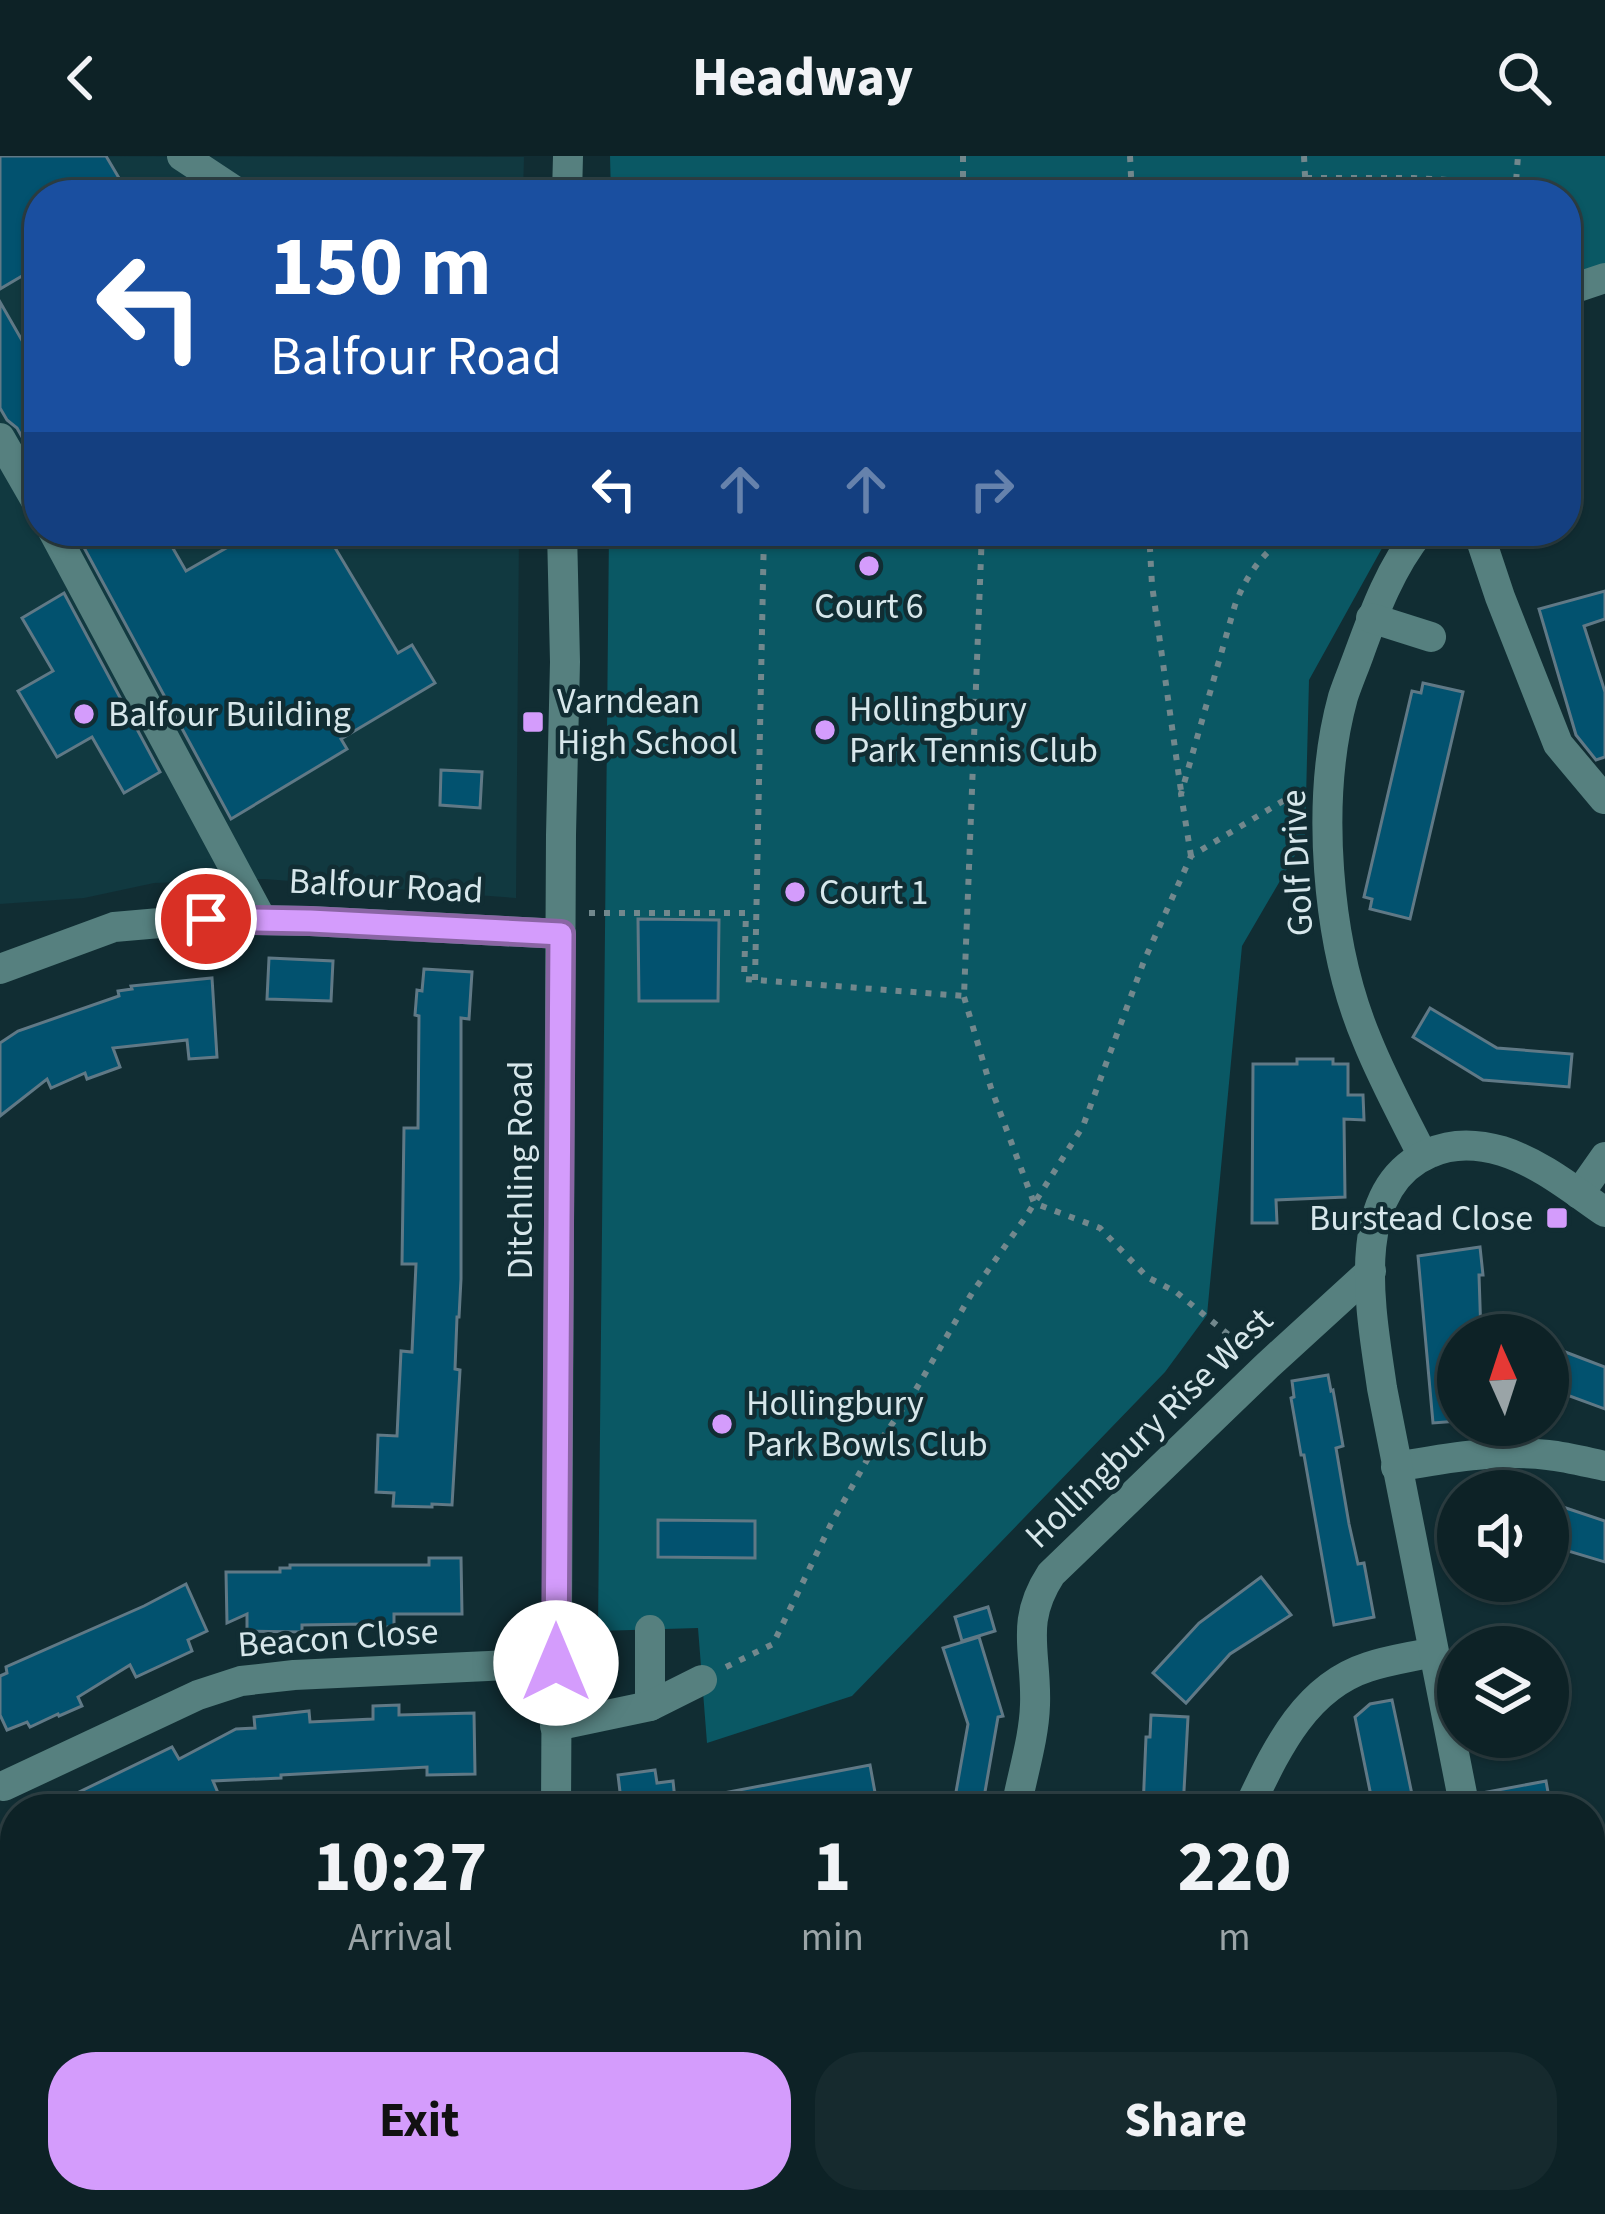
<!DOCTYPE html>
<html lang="en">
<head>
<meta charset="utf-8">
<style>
	body { margin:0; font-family:"Source Sans 3",sans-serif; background:#162a2e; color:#f1f3f6; height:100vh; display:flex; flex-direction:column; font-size:45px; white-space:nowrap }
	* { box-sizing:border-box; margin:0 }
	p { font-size:39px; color:#9aa4a7 }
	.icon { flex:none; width:66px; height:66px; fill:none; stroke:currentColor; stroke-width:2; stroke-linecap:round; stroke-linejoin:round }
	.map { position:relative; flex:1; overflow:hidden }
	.sheet { position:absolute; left:0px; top:1638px; width:1605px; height:420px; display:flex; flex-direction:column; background:#0d2226; border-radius:48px 48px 0 0; box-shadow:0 3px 9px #0004,0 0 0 3px #2d3f43 }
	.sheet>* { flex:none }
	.top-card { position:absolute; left:24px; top:24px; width:1557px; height:366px; border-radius:48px; box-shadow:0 3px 9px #0004,0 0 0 3px #2d3f43; background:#1a4fa0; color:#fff; overflow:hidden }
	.needle { width:78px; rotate:357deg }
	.controls { position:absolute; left:1437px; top:1158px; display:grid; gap:24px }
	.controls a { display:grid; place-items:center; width:132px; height:132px; border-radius:50%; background:#0d2226; box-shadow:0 3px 9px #0004,0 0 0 3px #2d3f43; font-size:60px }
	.pin { position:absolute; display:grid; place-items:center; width:102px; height:102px; color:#fff; margin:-51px; border:6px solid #fff; border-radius:50%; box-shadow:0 3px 12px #0007 }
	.me { position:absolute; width:132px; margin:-66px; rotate:0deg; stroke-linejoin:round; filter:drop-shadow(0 0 9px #0008) }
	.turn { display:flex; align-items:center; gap:42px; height:252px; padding:0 48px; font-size:54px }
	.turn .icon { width:156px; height:156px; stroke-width:2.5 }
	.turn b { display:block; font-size:84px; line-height:102px }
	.lanes { display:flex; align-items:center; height:114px; padding:0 48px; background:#0003; justify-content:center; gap:60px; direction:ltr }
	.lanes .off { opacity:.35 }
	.eta { display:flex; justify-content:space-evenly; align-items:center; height:204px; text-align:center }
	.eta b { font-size:72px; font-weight:700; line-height:84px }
	.primary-button { display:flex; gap:24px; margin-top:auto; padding:24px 48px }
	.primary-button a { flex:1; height:138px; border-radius:48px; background:#d49cfc; color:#111; font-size:48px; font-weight:700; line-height:138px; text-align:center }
	.primary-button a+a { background:#162a2e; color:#f1f3f6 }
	header { display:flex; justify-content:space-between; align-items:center; height:156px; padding:0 48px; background:#0d2226; font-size:54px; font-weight:700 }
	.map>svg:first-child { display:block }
	.built { fill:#113940 }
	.green { fill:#0a5864 }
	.building { fill:#02526f; stroke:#607986; stroke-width:3 }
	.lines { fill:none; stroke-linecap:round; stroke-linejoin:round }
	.path { stroke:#72888d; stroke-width:6; stroke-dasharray:6 9; stroke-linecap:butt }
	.minor { stroke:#56807f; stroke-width:30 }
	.route-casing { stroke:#8a65a4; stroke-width:30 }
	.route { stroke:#d49cfc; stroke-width:21 }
	.poi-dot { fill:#d49cfc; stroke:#112d33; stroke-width:4.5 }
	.labels { text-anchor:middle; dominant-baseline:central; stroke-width:9; stroke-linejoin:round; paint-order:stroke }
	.poi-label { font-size:36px; fill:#d7e7eb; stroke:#112d33; text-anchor:start }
	.street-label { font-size:36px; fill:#d7e7eb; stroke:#112d33 }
</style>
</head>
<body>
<header><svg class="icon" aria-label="back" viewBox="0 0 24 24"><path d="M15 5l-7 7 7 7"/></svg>Headway<svg class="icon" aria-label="search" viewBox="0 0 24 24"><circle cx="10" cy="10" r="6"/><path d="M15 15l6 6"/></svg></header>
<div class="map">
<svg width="1605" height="2058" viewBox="0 0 1605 2058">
	<rect width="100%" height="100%" fill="#112d33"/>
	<polygon class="built" points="0,0 524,1 523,39 39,39 39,375 519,375 516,742 264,723 154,727 84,742 0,748"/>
	<g class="green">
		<polygon points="610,0 1605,0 1605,114 1566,124 1566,39 611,39"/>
		<polygon points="609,375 1323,375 1367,378 1386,385 1309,524 1305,682 1242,790 1207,1159 1165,1216 852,1540 707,1587 698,1472 598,1475"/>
		<polygon points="1319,2043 1544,2043 1496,2058 1270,2058 1269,2054"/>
	</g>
	<g class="building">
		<polygon points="0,0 106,0 129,39 39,39 39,110 0,133"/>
		<polygon points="0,146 39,214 39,311 17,272 7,264 0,252"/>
		<polygon points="75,375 163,375 186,415 256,375 325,375 398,497 412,489 435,527 341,583 347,593 231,663"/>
		<polygon points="1605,435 1605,463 1584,470 1605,536 1605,601 1596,604 1576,579 1539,453"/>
		<polygon points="64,437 160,616 124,637 92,581 57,601 18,535 53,515 22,462"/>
		<polygon points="1423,527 1463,536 1410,763 1370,753 1372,743 1364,741 1412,535 1421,537"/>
		<polygon points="441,614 482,616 480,652 440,649"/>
		<polygon points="638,763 719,764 718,845 639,845"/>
		<polygon points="269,802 333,805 331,845 267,843"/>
		<polygon points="424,813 472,816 469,863 461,862 461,1123 459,1161 457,1161 455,1213 460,1214 452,1349 432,1348 432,1351 393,1350 394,1337 376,1336 378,1279 397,1280 401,1195 412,1196 416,1108 402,1108 404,972 418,972 419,860 415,859 417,834 422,835"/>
		<polygon points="212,822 217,901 189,903 187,884 113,892 120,911 87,923 85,917 51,932 47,923 0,960 0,887 18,875 119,840 118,835 132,833 131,830"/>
		<polygon points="1430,852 1497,892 1572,898 1569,931 1483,924 1413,881"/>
		<polygon points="1297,903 1333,903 1333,908 1348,908 1348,939 1363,939 1364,964 1344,963 1345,1041 1276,1044 1277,1067 1252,1067 1253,908 1297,908"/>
		<polygon points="1480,1091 1483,1119 1479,1119 1481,1179 1458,1179 1458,1265 1433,1267 1418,1100"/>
		<polygon points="1560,1194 1605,1211 1605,1253 1548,1232"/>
		<polygon points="1328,1219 1331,1235 1333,1234 1343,1290 1336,1292 1349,1368 1358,1408 1364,1407 1374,1461 1334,1469 1304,1299 1301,1299 1291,1242 1294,1241 1292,1225"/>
		<polygon points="1548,1346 1605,1365 1605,1406 1548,1389"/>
		<polygon points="658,1364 755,1365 755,1402 658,1401"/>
		<polygon points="429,1402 461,1402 462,1458 394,1458 394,1471 366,1471 366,1468 302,1469 302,1476 247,1475 247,1458 227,1467 226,1416 280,1416 280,1412 290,1412 290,1409 429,1409"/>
		<polygon points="1261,1421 1291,1459 1230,1498 1186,1547 1153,1517 1199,1467"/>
		<polygon points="186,1428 207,1475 188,1484 192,1495 136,1521 130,1509 78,1541 82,1550 59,1560 58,1558 30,1571 27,1566 7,1574 0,1559 0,1520 7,1517 6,1511 144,1450"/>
		<polygon points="988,1451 995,1475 962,1485 955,1461"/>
		<polygon points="979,1481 1003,1560 998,1561 982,1653 953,1653 968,1568 943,1492"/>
		<polygon points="1392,1544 1404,1600 1415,1653 1373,1653 1370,1635 1355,1561 1370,1548"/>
		<polygon points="399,1549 399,1559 474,1557 475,1618 427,1619 427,1611 281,1619 281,1622 213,1625 218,1637 185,1653 44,1653 172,1591 179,1603 236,1573 255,1572 254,1561 309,1555 310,1566 373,1563 373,1550"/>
		<polygon points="1151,1559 1188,1561 1183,1653 1143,1653 1146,1581 1150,1581"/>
		<polygon points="870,1609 878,1653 709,1653 708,1640"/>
		<polygon points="655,1614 657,1627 673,1625 676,1653 622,1653 618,1619"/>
		<polygon points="1546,1625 1551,1653 1484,1653 1482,1637"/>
	</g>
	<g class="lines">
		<g class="path">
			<polyline points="963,0 963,39"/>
			<polyline points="1130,0 1132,39"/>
			<polyline points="1304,0 1306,39"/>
			<polyline points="1306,22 1414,22 1516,28"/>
			<polyline points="1515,39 1518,0"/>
			<polyline points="1149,375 1152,429 1181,635"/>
			<path d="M1191 700 1181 638 1235 449C1247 417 1265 394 1294 375"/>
			<polyline points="589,757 746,757 744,823 964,840 982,375"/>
			<polyline points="755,824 764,375"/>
			<polyline points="964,841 991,932 1034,1047 1100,1072 1147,1121 1176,1136 1246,1193"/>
			<polyline points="726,1511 773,1488 831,1368 867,1304 915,1235 972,1137 1025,1062 1083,970 1144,805 1191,700 1298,636"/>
		</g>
		<g class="minor">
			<polyline points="182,0 241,39"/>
			<polyline points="567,39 568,0"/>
			<polyline points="1566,135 1605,122"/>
			<polyline points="0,282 39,350"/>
			<polyline points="53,375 262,764"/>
			<path d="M1420 375C1391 411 1375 454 1359 498 1354 512 1348 526 1343 541 1315 643 1326 787 1367 884 1383 924 1404 962 1423 1000"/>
			<polyline points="1478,375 1500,441 1558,588 1604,643"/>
			<polyline points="1371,462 1431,481"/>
			<polyline points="0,813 114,771 206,763 310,765 561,778"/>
			<polyline points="1579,1038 1605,1001"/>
			<path d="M1396 1311C1446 1302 1497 1293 1548 1299 1567 1301 1586 1306 1605 1310"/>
			<polyline points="650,1550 650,1474"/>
			<polyline points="555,1570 650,1550 702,1524"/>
			<polyline points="4,1630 198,1539 241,1525 294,1519 556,1507"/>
			<polyline points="556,1653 561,679 565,506 562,375"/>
			<path d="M1016 1653C1022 1619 1034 1583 1035 1549 1037 1496 1019 1467 1051 1418L1267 1210 1371 1115"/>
			<path d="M1248 1653C1275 1597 1303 1532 1368 1511 1389 1504 1412 1501 1433 1496"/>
			<path d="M1465 1653 1382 1232C1372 1160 1345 1033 1430 997 1452 987 1478 988 1502 995 1540 1007 1573 1034 1605 1056"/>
			<polyline points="0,1878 15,1876"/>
			<polyline points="610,2043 612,2058"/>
			<polyline points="945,2043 948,2058"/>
			<polyline points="1267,2043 1270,2058"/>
			<polyline points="8,2058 13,2051"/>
			<polyline points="1496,2058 1545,2048"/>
		</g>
	</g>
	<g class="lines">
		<defs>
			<polyline id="route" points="206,763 310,765 561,778 556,1507"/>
		</defs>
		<use href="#route" class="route-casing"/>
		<use href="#route" class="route"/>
	</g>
	<g class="poi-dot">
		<circle cx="869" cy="410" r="12"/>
		<circle cx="84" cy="558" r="12"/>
		<rect x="521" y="554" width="24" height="24" rx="6"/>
		<circle cx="825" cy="574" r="12"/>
		<circle cx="795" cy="736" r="12"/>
		<rect x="1545" y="1050" width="24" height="24" rx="6"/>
		<circle cx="722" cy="1268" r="12"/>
	</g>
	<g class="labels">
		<g class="poi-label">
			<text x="869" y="450" text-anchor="middle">Court 6</text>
			<text x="557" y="545">Varndean<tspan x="557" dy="41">High School</tspan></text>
			<text x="849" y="553">Hollingbury<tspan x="849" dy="41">Park Tennis Club</tspan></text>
			<text x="108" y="558">Balfour Building</text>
			<text x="819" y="736">Court 1</text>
			<text x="1533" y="1062" text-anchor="end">Burstead Close</text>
			<text x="746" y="1247">Hollingbury<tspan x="746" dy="41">Park Bowls Club</tspan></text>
		</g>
		<g class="street-label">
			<text transform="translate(1297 707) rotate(-93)">Golf Drive</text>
			<text transform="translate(386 730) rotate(3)">Balfour Road</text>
			<text transform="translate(520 1014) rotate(-90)">Ditchling Road</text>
			<text transform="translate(1149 1272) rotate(-44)">Hollingbury Rise West</text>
			<text transform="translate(338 1482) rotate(-4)">Beacon Close</text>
		</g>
	</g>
</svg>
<div class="controls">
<a><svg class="needle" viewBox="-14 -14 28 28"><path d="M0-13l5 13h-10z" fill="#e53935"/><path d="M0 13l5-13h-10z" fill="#9aa4a7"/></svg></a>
<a><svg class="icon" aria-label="sound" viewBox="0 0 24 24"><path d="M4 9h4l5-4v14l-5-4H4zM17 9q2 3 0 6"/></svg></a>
<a><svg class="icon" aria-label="layers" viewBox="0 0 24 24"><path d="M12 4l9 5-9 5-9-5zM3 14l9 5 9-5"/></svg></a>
</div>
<div class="pin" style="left:206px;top:763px;background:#d93025"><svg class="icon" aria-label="arrive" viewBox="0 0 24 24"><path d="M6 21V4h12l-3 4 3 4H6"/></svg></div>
<svg class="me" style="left:556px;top:1507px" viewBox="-20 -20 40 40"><circle r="19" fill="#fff"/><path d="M0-13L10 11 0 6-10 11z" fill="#d49cfc"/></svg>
<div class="top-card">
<div class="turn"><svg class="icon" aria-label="left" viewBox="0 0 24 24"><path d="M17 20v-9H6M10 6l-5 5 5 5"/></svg><div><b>150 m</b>Balfour Road</div></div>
<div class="lanes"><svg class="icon" aria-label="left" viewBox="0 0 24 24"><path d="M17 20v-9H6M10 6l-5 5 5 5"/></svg><svg class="icon off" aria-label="ahead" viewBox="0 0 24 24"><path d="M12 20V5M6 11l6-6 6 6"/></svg><svg class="icon off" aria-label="ahead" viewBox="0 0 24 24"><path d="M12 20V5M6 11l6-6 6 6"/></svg><svg class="icon off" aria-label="right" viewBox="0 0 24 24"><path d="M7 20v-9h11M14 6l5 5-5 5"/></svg></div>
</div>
<section class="sheet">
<div class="eta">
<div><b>10:27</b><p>Arrival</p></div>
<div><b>1</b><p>min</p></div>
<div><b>220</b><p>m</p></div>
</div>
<div class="primary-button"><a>Exit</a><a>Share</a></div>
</section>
</div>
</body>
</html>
